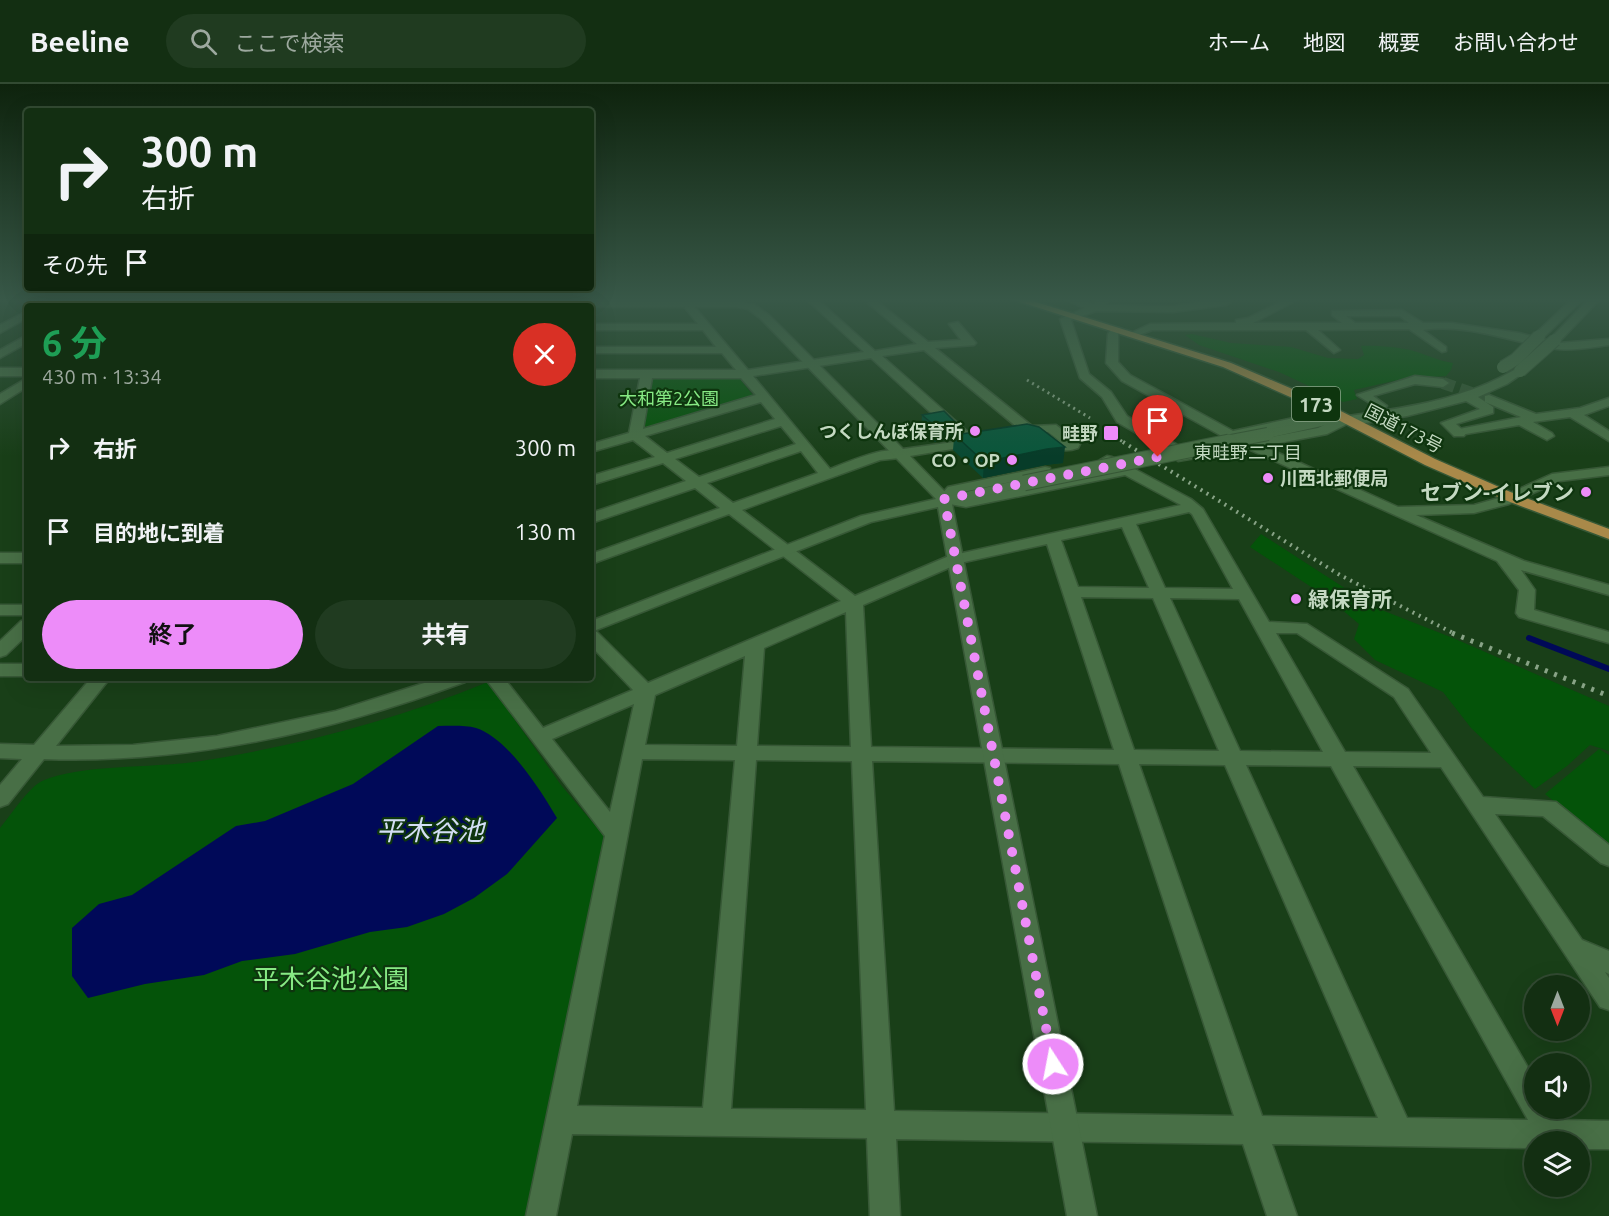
<!DOCTYPE html>
<html lang="ja">
<head>
<meta charset="utf-8">
<style>
	body { margin:0; font-family:Ubuntu,"Noto Sans JP",sans-serif; background:#203b20; color:#f1f3f6; height:100vh; display:flex; flex-direction:column; font-size:22px; white-space:nowrap }
	* { box-sizing:border-box; margin:0 }
	p { font-size:20px; color:#9da99f }
	.icon { flex:none; width:33px; height:33px; fill:none; stroke:currentColor; stroke-width:2; stroke-linecap:round; stroke-linejoin:round }
	.map { position:relative; flex:1; overflow:hidden }
	.sheet { position:absolute; left:24px; top:219px; width:570px; height:378px; display:flex; flex-direction:column; background:#132f12; border-radius:6px; box-shadow:0 6px 24px #0002,0 0 0 2px #324a32 }
	.sheet>* { flex:none }
	.hud { position:absolute; left:24px; top:24px; width:570px; height:183px; border-radius:6px; box-shadow:0 6px 24px #0002,0 0 0 2px #324a32; background:#132f12; color:#f1f3f6; overflow:hidden }
	.needle { width:39px; rotate:180deg }
	.tools { position:absolute; left:1524px; top:891px; display:grid; gap:12px }
	.tools a { display:grid; place-items:center; width:66px; height:66px; border-radius:50%; background:#132f12; box-shadow:0 6px 24px #0002,0 0 0 2px #324a32; font-size:30px }
	.pin { position:absolute; display:grid; place-items:center; width:51px; height:51px; color:#fff; margin:-62px -26px; border-radius:50% 50% 50% 0; rotate:-45deg; box-shadow:0 0 6px #0007 }
	.pin .icon { rotate:45deg }
	.me { position:absolute; width:66px; margin:-33px; rotate:349deg; stroke-linejoin:round; filter:drop-shadow(0 0 4px #0008) }
	.turn { display:flex; align-items:center; gap:21px; height:126px; padding:0 18px; font-size:27px }
	.turn .icon { width:78px; height:78px; stroke-width:2.5 }
	.turn b { display:block; font-size:42px; line-height:51px }
	.then { display:flex; align-items:center; height:57px; padding:0 18px; background:#0003; gap:12px; font-size:22px }
	.round { display:grid; place-items:center; flex:none; width:63px; height:63px; border-radius:32px; background:#203b20 }
	.overview { display:flex; align-items:center; justify-content:space-between; height:102px; padding:0 18px }
	h1 { font-size:36px; font-weight:700; line-height:45px; color:#1e9e55 }
	.action { display:flex; gap:12px; margin-top:auto; padding:12px 18px }
	.action a { flex:1; height:69px; border-radius:36px; background:#ed8cf9; color:#111; font-size:24px; font-weight:700; line-height:69px; text-align:center }
	.action a+a { background:#203b20; color:#f1f3f6 }
	ul { padding:0; list-style:none }
	li { display:flex; align-items:center; gap:18px; height:84px; padding:0 18px }
	li div { flex:1 }
	li b { display:block; font-size:22px }
	li em { font-style:normal }
	header { display:flex; align-items:center; gap:36px; box-sizing:border-box; height:84px; padding:0 30px; background:#132f12; border-bottom:2px solid #324a32 }
	header strong { font-size:28px }
	nav { display:flex; gap:33px; margin-inline-start:auto; font-size:21px }
	.search { width:420px; height:54px; background:#203b20; display:flex; align-items:center; gap:15px; box-sizing:border-box; padding:0 21px; border-radius:33px; color:#9da99f; font-size:22px }
	.map>svg:first-child { display:block }
	.green { fill:#045309 }
	.water { fill:#000958 }
	.lines { fill:none; stroke-linecap:round; stroke-linejoin:round }
	.stream { stroke:#000958; stroke-width:6 }
	.street-tunnel { stroke:#335632; stroke-width:12; stroke-dasharray:12 6; stroke-linecap:butt }
	.street-casing { stroke:#375836; stroke-width:3 }
	.secondary-casing { stroke:#375836; stroke-width:3 }
	.highway-casing { stroke:#375836; stroke-width:3 }
	.street { fill:#486f46; fill-rule:evenodd }
	.secondary { fill:#486f46; fill-rule:evenodd }
	.highway { fill:#a98949; fill-rule:evenodd }
	.rail-far2 { stroke:#88a386; stroke-width:3; stroke-dasharray:2 4; stroke-linecap:butt }
	.rail-far1 { stroke:#88a386; stroke-width:4; stroke-dasharray:2 5; stroke-linecap:butt }
	.rail { stroke:#88a386; stroke-width:5; stroke-dasharray:3 7; stroke-linecap:butt }
	.secondary-bridge-far1-casing { stroke:#375836; stroke-width:14; stroke-linecap:butt }
	.secondary-bridge-casing { stroke:#375836; stroke-width:17; stroke-linecap:butt }
	.secondary-bridge-far1 { stroke:#486f46; stroke-width:12 }
	.secondary-bridge { stroke:#486f46; stroke-width:15 }
	.wall { fill:#094a33 }
	.shaded-wall { fill:#073c29 }
	.building { fill:#0a563b; stroke:#073c29; stroke-width:1.5 }
	.route { stroke:#ed8cf9; stroke-width:10; stroke-dasharray:0 18 }
	.poi-dot { fill:#ed8cf9; stroke:#0e350e; stroke-width:2 }
	.labels { text-anchor:middle; dominant-baseline:central; stroke-width:4.5; stroke-linejoin:round; paint-order:stroke }
	.far-park-label { font-size:18px; fill:#87ea84; stroke:#0e350e }
	.far-street-label { font-size:18px; fill:#c4d9c2; stroke:#0e350e }
	.far-poi-label { font-size:18px; font-weight:bold; fill:#c4d9c2; stroke:#0e350e; text-anchor:end }
	.far-neighbourhood-label { font-size:18px; fill:#c4d9c2; stroke:#0e350e }
	.shield { fill:#0e350e; stroke:#8da88c; stroke-width:1.5 }
	.shield-label { font-size:20px; font-weight:bold; fill:#c4d9c2 }
	.poi-label { font-size:21px; font-weight:bold; fill:#c4d9c2; stroke:#0e350e; text-anchor:end }
	.near-park-label { font-size:26px; fill:#87ea84; stroke:#0e350e }
	.near-water-label { font-size:27px; font-style:italic; fill:#d3def5; stroke:#0e350e }
</style>
</head>
<body>
<header>
<strong>Beeline</strong>
<div class="search"><svg class="icon" aria-label="search" viewBox="0 0 24 24"><circle cx="10" cy="10" r="6"/><path d="M15 15l6 6"/></svg>ここで検索</div>
<nav><a>ホーム</a><a>地図</a><a>概要</a><a>お問い合わせ</a></nav>
</header>
<div class="map">
<svg width="1609" height="1132" viewBox="0 0 1609 1132">
	<rect width="100%" height="100%" fill="#193f18"/>
	<g class="green">
		<path d="M1192 250 1231 259 1291 263 1328 274 1358 275 1364 271 1361 262C1376 261 1402 263 1417 268 1430 272 1439 277 1453 279L1451 286 1446 292 1402 295 1354 306 1357 315 1343 318 1279 288 1199 261 1185 251Z"/>
		<polygon points="657,292 738,293 753,311 642,345 652,294"/>
		<polygon points="1261,450 1374,523 1453,554 1609,622 1609,667 1590,661 1567,682 1535,705 1471,644 1443,608 1375,576 1354,555 1359,540 1328,514 1250,463"/>
		<path d="M488 598 561 701 604 752 527 1132H0V744C10 732 29 703 42 697 81 680 152 684 195 678 296 662 394 637 488 598Z"/>
		<polygon points="1599,665 1609,671 1609,763 1545,710"/>
	</g>
	<path class="water" d="M438 642C450 642 465 641 476 644 508 654 541 707 557 734L507 790 474 814 444 830 407 843 370 848 295 870 242 877 204 891 145 900 88 914 72 892V844L99 820 132 811 236 742 265 737 353 700Z"/>
	<g class="lines">
		<polyline class="stream" points="1529,554 1609,585"/>
		<polyline class="street-tunnel" points="1443,299 1489,315"/>
		<defs>
			<g id="street">
				<polygon points="97,214 79,221 36,222 53,215"/>
				<path d="M684 214H694L692 220 748 286 864 268 805 214H816L875 267 917 260 862 214H873L928 258 961 256 949 240 958 238 976 259 974 261 935 264 1032 342 1056 341 1080 360 1078 364C1054 373 1044 353 1024 349L924 266 882 272 976 355V361H966L871 274 753 292 830 385C846 379 894 357 907 370L900 374 880 376 742 426 855 512 949 472 1181 421 1125 391 966 423 939 418 937 415 948 403 1045 383 1050 384V390L958 409 955 413 966 415 1113 385 1100 376 1107 372 1112 373 1191 415 1203 425 1269 538 1307 540 1408 605 1483 713 1556 718 1609 761V782L1601 779 1543 732 1495 730 1582 856 1609 867V890L1605 888 1609 894V926L1600 923 1441 683 1353 682 1534 994V1024H1553L1560 1036 1609 1037V1065H1580V1058H1534V1064L1272 1060 1297 1132H1267L1243 1060 896 1055 900 1132H870L867 1054 572 1050 556 1132H526L605 752 485 594H504L543 644 633 606 591 562V547L597 548 648 599 841 517 729 430 591 480V470L720 424 695 404 591 439V429L686 397 663 379 591 401V392L655 373 633 356 591 368V360L629 349 640 294H591V286H736L722 269H591V263H716L703 246H591V240H698L682 220ZM652 294H741L756 311 643 345ZM761 318 775 335 667 369 645 352ZM781 342 796 360 699 393 675 375ZM1046 348H1048L1063 359ZM801 367 818 389 733 419 707 399ZM1189 428 1192 430 1233 505 1165 504 1136 440ZM1122 443 1149 504 1078 503 1061 456ZM1047 460 1114 666 871 663 863 521 960 479ZM1081 513 1153 514 1219 667 1134 666ZM1170 514 1239 515 1323 668 1240 667ZM846 528 851 663 757 662 764 564ZM1276 549H1297L1394 613 1431 669 1345 668ZM745 572 737 662 645 661 655 611ZM634 620 610 728 552 655ZM642 675 735 676 703 1024 577 1022ZM756 676 852 677 866 1026 731 1025ZM872 677 1119 680 1234 1032 894 1027ZM1139 680 1225 681 1378 1034 1262 1032ZM1246 681 1331 682 1528 1036 1407 1034Z"/>
				<path d="M1062 214H1077L1094 220 1097 217 1094 214H1106L1109 217 1105 221 1173 222 1214 216 1212 214 1230 216 1231 218 1226 221 1173 228 1096 227 1071 236 1089 290 1111 308 1127 332 1176 360 1186 369 1237 360 1221 355 1220 351 1122 297 1106 279 1108 250 1113 243 1122 245 1118 250V278L1130 291 1233 347 1303 332H1351V338L1327 350 1263 362 1398 423 1474 421 1499 414 1552 390 1609 383V391L1560 397 1509 420 1474 429 1416 431 1524 477 1609 501V511L1521 486 1535 506 1534 526 1609 548V559L1519 533 1516 529 1519 506 1497 477 1248 365 1178 377 1166 366 1117 338 1102 313 1080 294 1060 235 1085 224ZM1328 339 1318 344 1251 357 1243 352 1303 340Z"/>
				<path d="M1288 214H1301L1253 239H1342L1332 231V227L1402 226 1423 239H1452L1519 249 1559 259 1609 255V261C1593 263 1573 267 1557 265 1513 259 1468 239 1423 246L1446 263V267L1442 268 1409 245 1318 246 1340 266 1334 269 1306 246H1152L1134 253 1129 250 1150 240 1236 239V236L1248 234ZM1346 232H1400L1409 239H1355Z"/>
				<polygon points="27,227 27,234 0,249 0,241"/>
				<rect x="0" y="284" width="27" height="8"/>
				<polygon points="1415,292 1443,295 1449,299 1443,303 1415,300 1373,312 1387,322 1381,326 1357,311"/>
				<polygon points="27,294 27,303 0,320 0,310"/>
				<polygon points="1489,311 1536,330 1580,324 1609,314 1609,322 1584,331 1609,347 1609,357 1570,333 1533,338 1552,349 1554,352 1547,356 1519,341 1454,352 1454,346 1521,333 1485,318 1485,312"/>
				<rect x="0" y="469" width="27" height="10"/>
				<rect x="0" y="521" width="27" height="10"/>
				<polygon points="27,536 27,551 6,571 0,573 0,557 21,537"/>
				<rect x="0" y="580" width="27" height="12"/>
			</g>
			<g id="secondary">
				<polygon points="1573,214 1584,214 1543,254 1535,254 1535,250"/>
				<polygon points="1590,214 1601,214 1559,258 1551,258 1551,254"/>
				<polygon points="84,215 736,217 755,221 769,231 903,365 983,354 983,360 910,372 949,412 1024,395 1029,396 1029,402 952,420 1097,1132 1067,1132 938,423 871,438 591,548 591,537 861,432 936,415 761,235 748,225 736,223 74,222"/>
				<polygon points="27,251 27,259 0,274 0,266"/>
				<path d="M1516 285 1526 287 1507 300 1478 313 1493 323V329L1456 340 1466 349 1464 352H1454L1441 339 1480 325 1466 317 1407 332 1365 339 1326 341 1268 354 1261 350 1263 347C1349 326 1438 331 1516 285Z"/>
				<path d="M91 594H110L56 662 133 661 217 652 336 627 440 594H467L465 598C329 648 190 680 44 675L8 720 0 723V701L22 675 0 674V660L34 661Z"/>
			</g>
			<polygon id="highway" points="1008,214 1023,214 1231,279 1323,318 1435,375 1515,410 1609,445 1609,455 1505,416 1425,381 1315,324 1223,283"/>
		</defs>
		<use href="#street" class="street-casing"/>
		<use href="#secondary" class="secondary-casing"/>
		<use href="#highway" class="highway-casing"/>
		<use href="#street" class="street"/>
		<use href="#secondary" class="secondary"/>
		<use href="#highway" class="highway"/>
		<g class="rail-far2">
			<polyline points="1027,296 1090,334"/>
			<polyline points="1110,350 1125,359"/>
		</g>
		<polyline class="rail-far1" points="1123,358 1340,491 1455,550"/>
		<polyline class="rail" points="1452,549 1609,612"/>
		<defs>
			<g id="secondary-bridge-far1">
				<polyline points="1503,283 1516,275 1539,252"/>
				<polyline points="1520,287 1555,256"/>
				<polyline points="1221,359 1268,350"/>
			</g>
			<polyline id="secondary-bridge" points="1024,399 1229,358"/>
		</defs>
		<use href="#secondary-bridge-far1" class="secondary-bridge-far1-casing"/>
		<use href="#secondary-bridge" class="secondary-bridge-casing"/>
		<use href="#secondary-bridge-far1" class="secondary-bridge-far1"/>
		<use href="#secondary-bridge" class="secondary-bridge"/>
	</g>
	<polygon class="wall" points="922,331 956,339 955,351 1063,379 1045,381 983,394 953,366 954,354 934,358 921,346"/>
	<g class="shaded-wall">
		<polygon points="956,339 954,354 934,358 935,342"/>
		<polygon points="1065,363 1063,379 1045,381 983,394 984,378 1047,365"/>
	</g>
	<g class="building">
		<polygon points="944,327 956,339 935,342 922,331"/>
		<polygon points="1027,340 1039,343 1065,363 1047,365 984,378 955,351"/>
	</g>
	<linearGradient id="sky" x2="0" y2="1"><stop stop-color="#0e230d"/><stop offset="0.58" stop-color="#385848"/><stop offset="1" stop-color="#385848" stop-opacity="0"/></linearGradient>
	<rect width="1609" height="372" fill="url(#sky)"/>
	<g class="lines">
		<polyline class="route" points="1053,980 944,415 1158,373"/>
	</g>
	<g class="poi-dot">
		<circle cx="975" cy="347" r="6"/>
		<rect x="1103" y="341" width="16" height="16" rx="3"/>
		<circle cx="1012" cy="376" r="6"/>
		<circle cx="1268" cy="394" r="6"/>
		<circle cx="1586" cy="408" r="6"/>
		<circle cx="1296" cy="515" r="6"/>
	</g>
	<g class="labels">
		<g class="far-park-label">
			<text x="669" y="314">大和第2公園</text>
		</g>
		<g class="far-street-label">
			<text transform="translate(1404 344) rotate(27)">国道173号</text>
		</g>
		<g class="far-poi-label">
			<text x="963" y="347">つくしんぼ保育所</text>
			<text x="1098" y="349">畦野</text>
			<text x="1000" y="376">CO・OP</text>
			<text x="1280" y="394" text-anchor="start">川西北郵便局</text>
		</g>
		<g class="far-neighbourhood-label">
			<text x="1248" y="368">東畦野二丁目</text>
		</g>
		<rect class="shield" x="1292" y="303" width="48" height="34" rx="4.5"/>
		<g class="shield-label">
			<text x="1316" y="320">173</text>
		</g>
		<g class="poi-label">
			<text x="1574" y="408">セブン-イレブン</text>
			<text x="1308" y="515" text-anchor="start">緑保育所</text>
		</g>
		<g class="near-park-label">
			<text x="331" y="894">平木谷池公園</text>
		</g>
		<g class="near-water-label">
			<text x="430" y="746">平木谷池</text>
		</g>
	</g>
</svg>
<div class="tools">
<a><svg class="needle" viewBox="-14 -14 28 28"><path d="M0-13l5 13h-10z" fill="#e53935"/><path d="M0 13l5-13h-10z" fill="#9da99f"/></svg></a>
<a><svg class="icon" aria-label="sound" viewBox="0 0 24 24"><path d="M4 9h4l5-4v14l-5-4H4zM17 9q2 3 0 6"/></svg></a>
<a><svg class="icon" aria-label="layers" viewBox="0 0 24 24"><path d="M12 4l9 5-9 5-9-5zM3 14l9 5 9-5"/></svg></a>
</div>
<div class="pin" style="left:1158px;top:373px;background:#d93025"><svg class="icon" aria-label="arrive" viewBox="0 0 24 24"><path d="M6 21V4h12l-3 4 3 4H6"/></svg></div>
<svg class="me" style="left:1053px;top:980px" viewBox="-20 -20 40 40"><circle r="17" fill="#ed8cf9" stroke="#fff" stroke-width="3"/><path d="M0-11L8 9 0 5-8 9z" fill="#fff"/></svg>
<div class="hud">
<div class="turn"><svg class="icon" aria-label="right" viewBox="0 0 24 24"><path d="M7 20v-9h11M14 6l5 5-5 5"/></svg><div><b>300 m</b>右折</div></div>
<div class="then">その先<svg class="icon" aria-label="arrive" viewBox="0 0 24 24"><path d="M6 21V4h12l-3 4 3 4H6"/></svg></div>
</div>
<section class="sheet">
<div class="overview"><div><h1>6 分</h1><p>430 m · 13:34</p></div><a class="round" style="background:#d93025;color:#fff"><svg class="icon" aria-label="close" viewBox="0 0 24 24"><path d="M6 6l12 12M18 6L6 18"/></svg></a></div>
<ul>
<li><svg class="icon" aria-label="right" viewBox="0 0 24 24"><path d="M7 20v-9h11M14 6l5 5-5 5"/></svg><div><b>右折</b></div><em>300 m</em></li>
<li><svg class="icon" aria-label="arrive" viewBox="0 0 24 24"><path d="M6 21V4h12l-3 4 3 4H6"/></svg><div><b>目的地に到着</b></div><em>130 m</em></li>
</ul>
<div class="action"><a>終了</a><a>共有</a></div>
</section>
</div>
</body>
</html>
